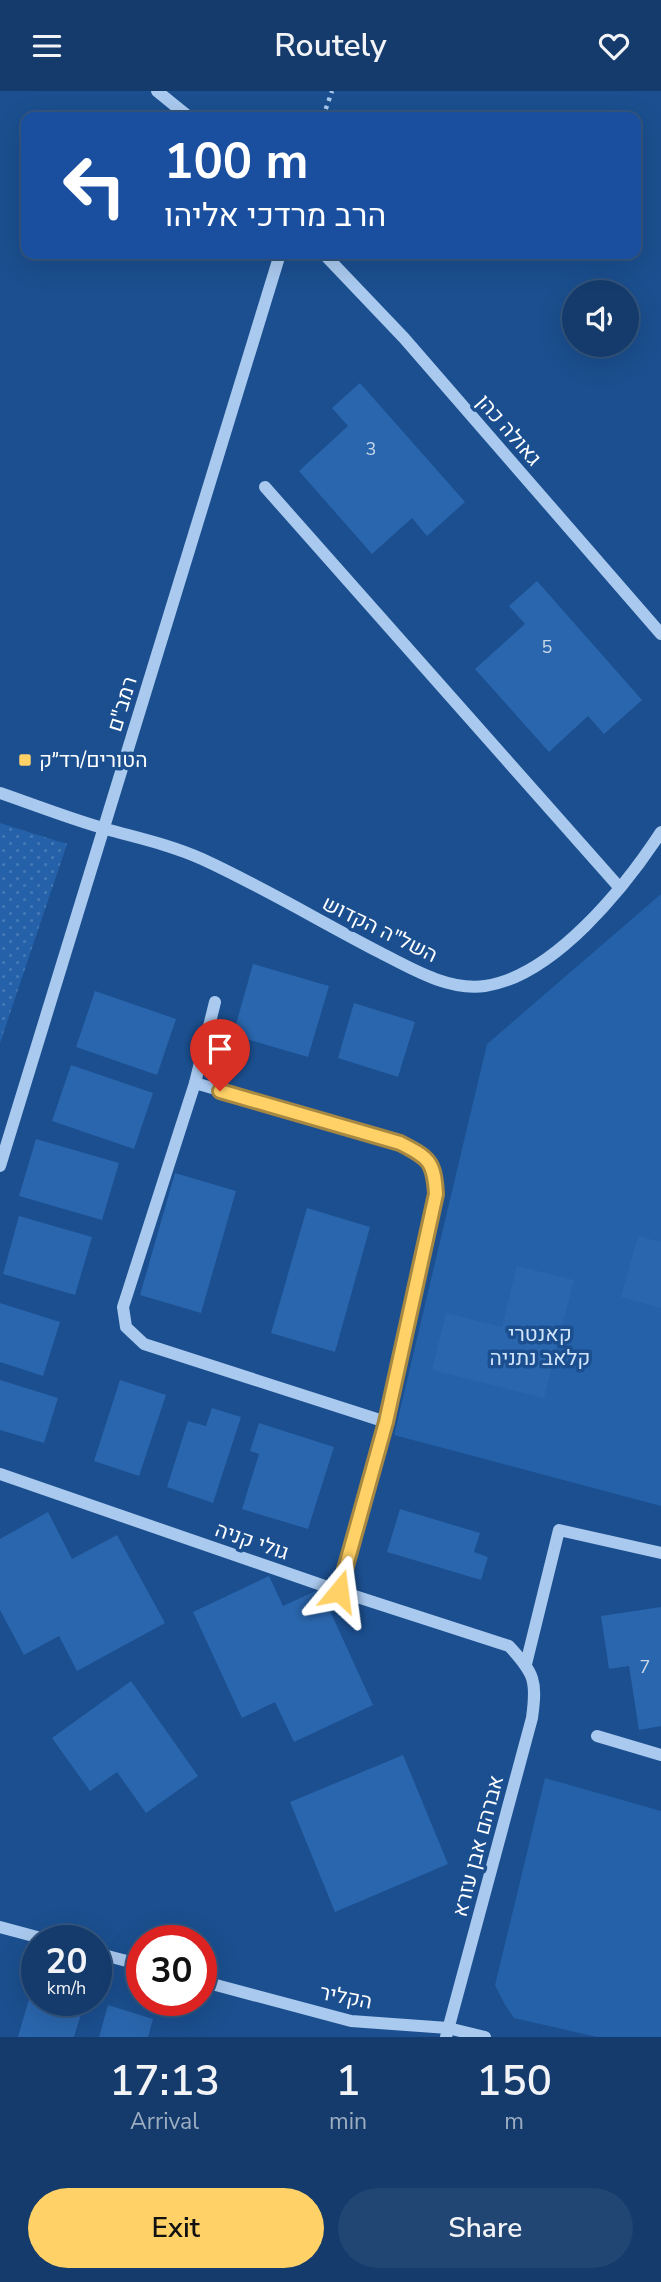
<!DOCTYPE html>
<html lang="en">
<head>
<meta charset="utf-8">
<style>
	body { margin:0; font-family:"Nunito Sans",Heebo,sans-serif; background:#214673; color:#f1f3f6; height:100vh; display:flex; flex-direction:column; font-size:26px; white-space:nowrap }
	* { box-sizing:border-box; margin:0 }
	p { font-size:23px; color:#9dadc1 }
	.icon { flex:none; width:38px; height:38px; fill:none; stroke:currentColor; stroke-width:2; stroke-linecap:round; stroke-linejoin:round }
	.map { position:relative; height:1946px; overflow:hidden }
	.sheet { display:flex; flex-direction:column; background:#143b6b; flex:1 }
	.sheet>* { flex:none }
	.hud { position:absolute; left:21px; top:21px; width:620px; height:147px; border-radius:14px; box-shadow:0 7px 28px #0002,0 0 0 2px #33557e; background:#1a4fa0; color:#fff; overflow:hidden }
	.buttons { position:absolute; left:562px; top:189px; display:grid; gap:14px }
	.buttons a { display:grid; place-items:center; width:77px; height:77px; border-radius:50%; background:#143b6b; box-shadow:0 7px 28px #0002,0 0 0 2px #33557e; font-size:35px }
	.speed { position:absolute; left:21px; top:1834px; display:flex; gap:14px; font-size:35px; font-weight:700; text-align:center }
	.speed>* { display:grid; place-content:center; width:91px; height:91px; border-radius:50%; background:#143b6b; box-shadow:0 7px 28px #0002,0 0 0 2px #33557e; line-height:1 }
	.speed small { font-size:18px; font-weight:400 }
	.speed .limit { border:10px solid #d22; background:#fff; color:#111 }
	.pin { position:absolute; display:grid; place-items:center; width:60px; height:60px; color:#fff; margin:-72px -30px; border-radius:50% 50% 50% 0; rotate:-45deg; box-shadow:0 0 7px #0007 }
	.pin .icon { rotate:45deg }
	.me { position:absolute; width:77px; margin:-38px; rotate:16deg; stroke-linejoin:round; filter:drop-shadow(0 0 5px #0008) }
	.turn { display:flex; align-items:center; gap:24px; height:147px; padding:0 28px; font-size:32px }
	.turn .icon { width:91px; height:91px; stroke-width:2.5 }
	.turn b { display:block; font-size:49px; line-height:60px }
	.eta { display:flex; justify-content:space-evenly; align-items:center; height:119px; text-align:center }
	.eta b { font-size:42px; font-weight:600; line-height:49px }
	.cta { display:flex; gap:14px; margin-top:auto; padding:14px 28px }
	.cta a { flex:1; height:80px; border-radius:42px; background:#ffd166; color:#111; font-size:28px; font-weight:600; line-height:80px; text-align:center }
	.cta a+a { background:#214673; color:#f1f3f6 }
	header { display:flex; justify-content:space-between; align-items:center; height:91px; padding:0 28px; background:#143b6b; font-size:32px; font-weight:600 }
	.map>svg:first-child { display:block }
	.grass { fill:url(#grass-dots) }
	.green { fill:#2461a8 }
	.building { fill:#2a66ad }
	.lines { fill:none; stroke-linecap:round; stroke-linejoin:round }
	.path { stroke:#a9c9ee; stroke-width:4.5; stroke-dasharray:3.5 5; stroke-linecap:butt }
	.minor { stroke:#a9c9ee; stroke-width:12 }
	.route-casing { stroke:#a68842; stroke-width:18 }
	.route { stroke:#ffd166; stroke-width:12 }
	.poi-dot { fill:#ffd166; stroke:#1b4f8f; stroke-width:2.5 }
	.labels { text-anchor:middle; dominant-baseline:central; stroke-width:7; stroke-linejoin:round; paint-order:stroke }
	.number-label { font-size:18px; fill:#cad9ea }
	.street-label { font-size:21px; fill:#fff; stroke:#1b4f8f }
	.poi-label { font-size:21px; fill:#fff; stroke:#1b4f8f; text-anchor:start }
	.park-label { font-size:21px; fill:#cfe3fa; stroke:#1b4f8f }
</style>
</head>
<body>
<header><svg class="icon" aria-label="menu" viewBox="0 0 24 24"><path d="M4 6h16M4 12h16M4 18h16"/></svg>Routely<svg class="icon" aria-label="heart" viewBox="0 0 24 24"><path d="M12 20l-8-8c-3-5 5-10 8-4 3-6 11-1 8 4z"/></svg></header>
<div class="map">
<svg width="661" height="1946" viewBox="0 0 661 1946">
	<defs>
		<pattern id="grass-dots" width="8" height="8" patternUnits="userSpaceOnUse" patternTransform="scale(1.75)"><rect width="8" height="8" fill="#2461a8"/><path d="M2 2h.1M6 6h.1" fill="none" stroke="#4579b5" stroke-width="1.8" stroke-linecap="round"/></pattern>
	</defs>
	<rect width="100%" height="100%" fill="#1b4f8f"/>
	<polygon class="grass" points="0,732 67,753 0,952"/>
	<g class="green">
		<polygon points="661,803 661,1415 394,1344 487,953"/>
		<polygon points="545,1687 661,1720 661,1946 597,1946 514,1927 505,1914 495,1894"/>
	</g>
	<g class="building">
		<polygon points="360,292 465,411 427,445 412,427 372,463 299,380 348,335 332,317"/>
		<polygon points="537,490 642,609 604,643 588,625 549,661 475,578 525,533 509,515"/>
		<polygon points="253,873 329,895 308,966 233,944"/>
		<polygon points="95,900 176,928 157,984 76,956"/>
		<polygon points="354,912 415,931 398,986 338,967"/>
		<polygon points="71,974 153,1002 134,1058 52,1030"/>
		<polygon points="36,1048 119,1072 102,1129 19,1105"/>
		<polygon points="175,1082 236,1100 201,1222 140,1204"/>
		<polygon points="307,1117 370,1136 335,1261 271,1242"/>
		<polygon points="19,1125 92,1146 75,1204 3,1183"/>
		<polygon points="638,1145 661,1151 661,1217 621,1206"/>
		<polygon points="517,1175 574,1189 544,1307 432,1279 446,1222 502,1236"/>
		<polygon points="0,1212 60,1231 43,1285 0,1271"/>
		<polygon points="0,1289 58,1307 44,1352 0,1339"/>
		<polygon points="120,1289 166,1304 139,1385 94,1370"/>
		<polygon points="212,1317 241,1326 213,1412 167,1396 188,1330 206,1335"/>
		<polygon points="259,1332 334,1356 308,1438 242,1418 259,1363 250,1360"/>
		<polygon points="400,1418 480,1442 474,1461 488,1466 481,1489 387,1461"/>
		<polygon points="48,1421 72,1468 117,1444 165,1532 77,1580 59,1545 24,1564 0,1519 0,1448"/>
		<polygon points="269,1485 283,1515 320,1498 373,1614 294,1651 275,1611 242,1627 193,1521"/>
		<polygon points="661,1516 661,1635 639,1639 629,1575 609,1578 601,1525"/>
		<polygon points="131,1590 198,1685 146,1722 117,1681 90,1700 52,1647"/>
		<polygon points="403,1664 448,1773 335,1821 290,1711"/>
		<polygon points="29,1908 81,1923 74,1946 18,1946"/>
		<polygon points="108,1914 153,1928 148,1946 99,1946"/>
	</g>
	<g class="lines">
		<polyline class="path" points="323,26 332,0"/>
		<g class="minor">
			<polyline points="157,0 189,26"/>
			<polyline points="324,163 404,247 661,543"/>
			<polyline points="265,396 619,796"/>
			<path d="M0 702C35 714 70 728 106 738 138 747 171 754 202 768 263 796 321 831 381 862 412 878 449 900 485 895 554 885 625 796 661 741"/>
			<polyline points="215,911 195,992 123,1216 126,1236 144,1253 386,1331"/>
			<path d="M195 992 400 1052C429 1067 434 1070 436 1103L386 1331 339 1500"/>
			<polyline points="0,1075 280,163"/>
			<path d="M0 1383 339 1500 509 1555C535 1583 537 1590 532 1627L446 1946"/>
			<polyline points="526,1573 559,1439 661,1462"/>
			<polyline points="597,1645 661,1664"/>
			<polyline points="0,1836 52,1850"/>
			<polyline points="96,1862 142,1874"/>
			<polyline points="201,1890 351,1930 448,1937 485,1946"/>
		</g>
	</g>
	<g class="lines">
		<defs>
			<path id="route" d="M220 1000 400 1052C429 1067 434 1070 436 1103L386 1331 339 1500"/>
		</defs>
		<use href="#route" class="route-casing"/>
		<use href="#route" class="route"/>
	</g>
	<rect class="poi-dot" x="18" y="662" width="14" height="14" rx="3.5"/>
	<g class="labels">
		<g class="number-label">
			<text x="371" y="358">3</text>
			<text x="547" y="556">5</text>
			<text x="645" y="1576">7</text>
		</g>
		<g class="street-label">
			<text transform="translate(509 339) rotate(49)">גאולה כהן</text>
			<text transform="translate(122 613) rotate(-73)">רמב"ם</text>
			<text transform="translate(380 838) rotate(26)">השל"ה הקדוש</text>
			<text transform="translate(252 1450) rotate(19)">גולי קניה</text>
			<text transform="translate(478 1755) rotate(-75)">אברהם אבן עזרא</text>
			<text transform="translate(346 1906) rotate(11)">הקליר</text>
		</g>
		<g class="poi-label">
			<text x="39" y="669">הטורים/רד״ק</text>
		</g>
		<g class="park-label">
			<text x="540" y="1243">קאנטרי<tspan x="540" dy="24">קלאב נתניה</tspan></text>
		</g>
	</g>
</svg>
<div class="buttons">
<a><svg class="icon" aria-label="sound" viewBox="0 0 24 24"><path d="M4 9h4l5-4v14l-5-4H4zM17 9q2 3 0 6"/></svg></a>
</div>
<div class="speed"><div>20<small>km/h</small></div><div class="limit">30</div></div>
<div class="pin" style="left:220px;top:1000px;background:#d93025"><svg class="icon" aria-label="arrive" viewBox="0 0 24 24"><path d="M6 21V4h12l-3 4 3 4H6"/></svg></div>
<svg class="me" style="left:339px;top:1500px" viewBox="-20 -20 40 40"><path d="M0-17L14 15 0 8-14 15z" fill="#ffd166" stroke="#fff" stroke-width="4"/></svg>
<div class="hud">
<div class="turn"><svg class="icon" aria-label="left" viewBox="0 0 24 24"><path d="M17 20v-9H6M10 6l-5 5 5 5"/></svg><div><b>100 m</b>הרב מרדכי אליהו</div></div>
</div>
</div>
<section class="sheet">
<div class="eta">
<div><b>17:13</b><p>Arrival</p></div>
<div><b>1</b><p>min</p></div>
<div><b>150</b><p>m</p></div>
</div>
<div class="cta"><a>Exit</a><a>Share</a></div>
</section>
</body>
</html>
